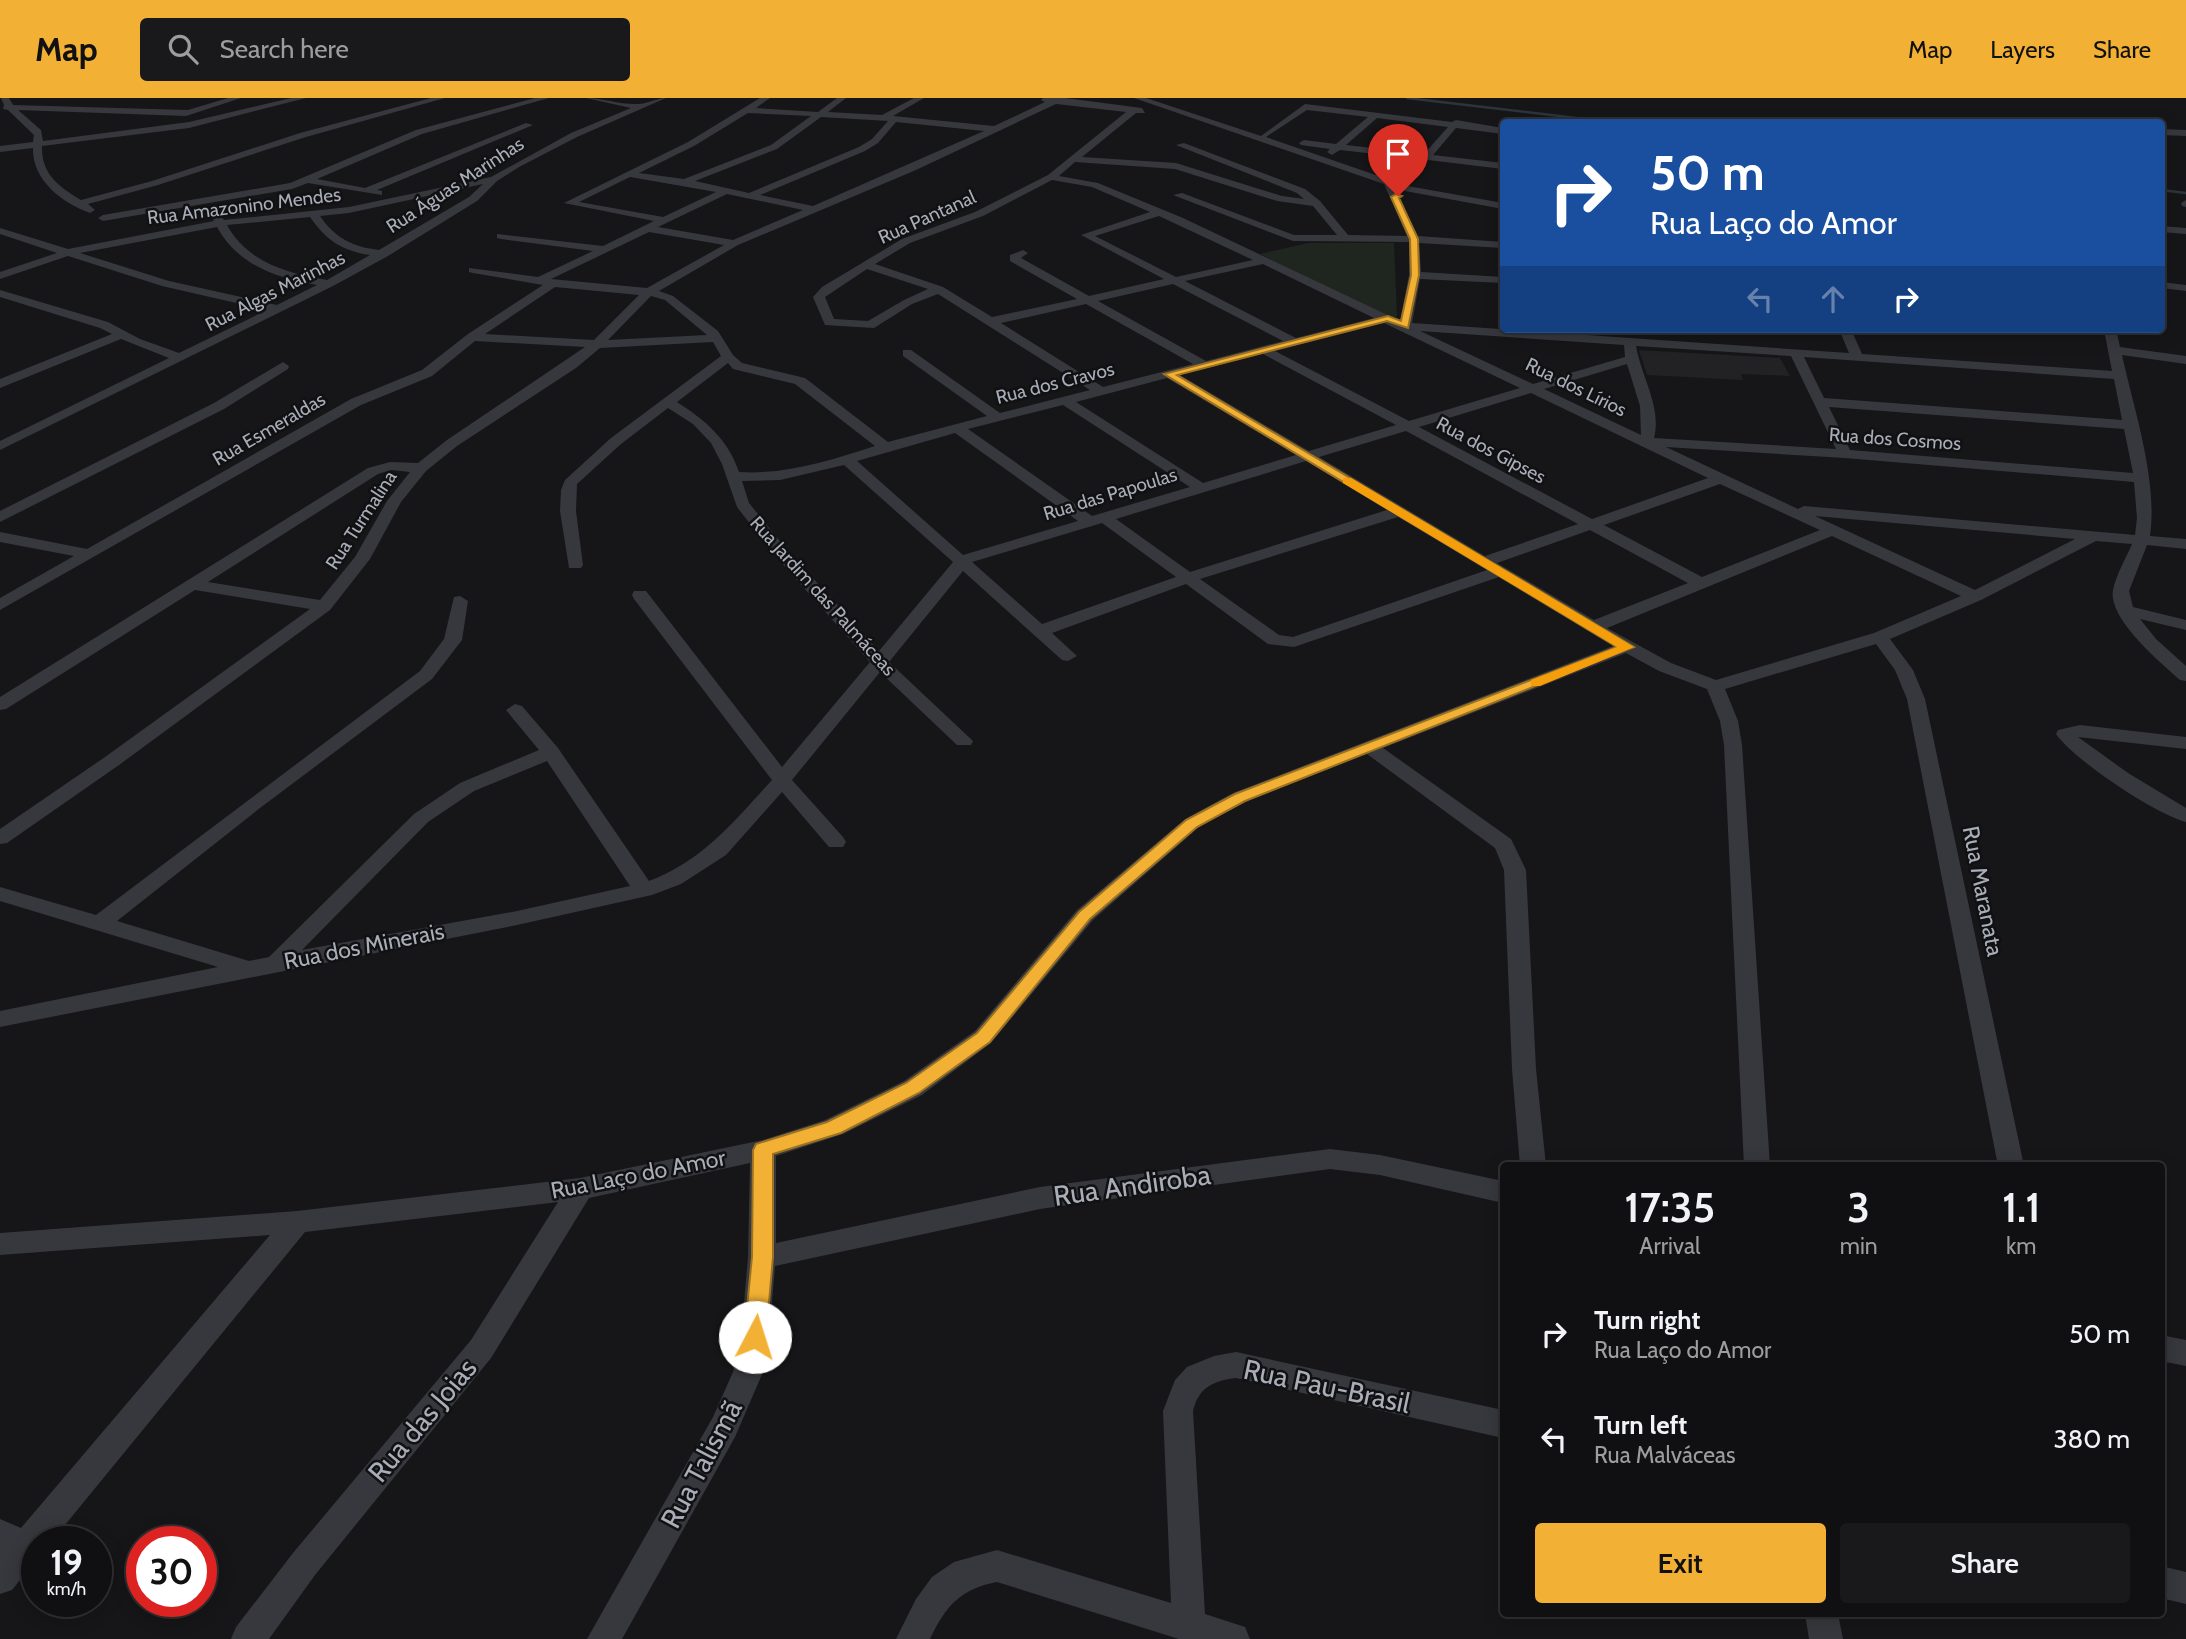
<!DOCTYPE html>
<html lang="en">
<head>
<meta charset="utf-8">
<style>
	body { margin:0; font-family:Cabin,sans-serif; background:#19191b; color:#f1f3f6; height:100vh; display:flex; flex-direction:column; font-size:26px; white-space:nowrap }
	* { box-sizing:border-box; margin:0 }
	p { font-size:23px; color:#9c9d9f }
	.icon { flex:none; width:38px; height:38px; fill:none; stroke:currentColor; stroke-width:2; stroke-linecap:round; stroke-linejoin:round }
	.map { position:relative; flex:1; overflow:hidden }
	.drawer { position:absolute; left:1500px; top:1064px; width:665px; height:455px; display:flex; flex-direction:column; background:#101012; border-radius:7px; box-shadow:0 4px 18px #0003,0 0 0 2px #303032 }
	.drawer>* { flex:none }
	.banner { position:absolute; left:1500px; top:21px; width:665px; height:214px; border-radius:7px; box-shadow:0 4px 18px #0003,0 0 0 2px #303032; background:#1a4fa0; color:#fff; overflow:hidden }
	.speed { position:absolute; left:21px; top:1428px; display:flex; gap:14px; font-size:35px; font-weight:700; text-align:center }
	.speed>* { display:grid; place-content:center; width:91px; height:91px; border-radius:50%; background:#101012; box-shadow:0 4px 18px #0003,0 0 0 2px #303032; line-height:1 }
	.speed small { font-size:18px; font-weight:400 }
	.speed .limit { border:10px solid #d22; background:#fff; color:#111 }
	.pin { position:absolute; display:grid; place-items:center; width:60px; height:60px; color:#fff; margin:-72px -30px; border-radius:50% 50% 50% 0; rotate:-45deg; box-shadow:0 0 7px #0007 }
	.pin .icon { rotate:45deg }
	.me { position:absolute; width:77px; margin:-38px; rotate:5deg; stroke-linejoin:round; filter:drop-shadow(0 0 5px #0008) }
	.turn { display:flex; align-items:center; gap:24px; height:147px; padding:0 35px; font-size:32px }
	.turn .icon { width:91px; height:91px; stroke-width:2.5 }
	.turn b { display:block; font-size:49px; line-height:60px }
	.lanes { display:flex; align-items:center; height:66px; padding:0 35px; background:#0003; justify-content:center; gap:35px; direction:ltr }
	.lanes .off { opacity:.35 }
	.eta { display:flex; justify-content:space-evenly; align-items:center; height:119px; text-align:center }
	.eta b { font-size:42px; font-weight:600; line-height:49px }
	.button { display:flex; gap:14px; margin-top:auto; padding:14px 35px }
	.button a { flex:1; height:80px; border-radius:7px; background:#f2b134; color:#111; font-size:28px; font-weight:600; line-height:80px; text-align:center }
	.button a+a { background:#19191b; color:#f1f3f6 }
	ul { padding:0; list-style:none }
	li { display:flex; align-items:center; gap:21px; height:105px; padding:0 35px }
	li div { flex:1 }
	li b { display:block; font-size:26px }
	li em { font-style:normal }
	header { display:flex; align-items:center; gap:42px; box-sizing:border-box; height:98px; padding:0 35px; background:#f2b134; color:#111 }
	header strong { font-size:33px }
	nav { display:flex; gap:38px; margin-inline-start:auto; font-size:24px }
	.search { width:490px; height:63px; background:#19191b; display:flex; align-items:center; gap:18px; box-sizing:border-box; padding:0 24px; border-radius:7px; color:#9c9d9f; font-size:26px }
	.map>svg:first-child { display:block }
	.built { fill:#222225 }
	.green { fill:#1e261f }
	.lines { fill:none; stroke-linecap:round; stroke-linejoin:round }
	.stream { stroke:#2c353c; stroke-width:2.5 }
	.minor { fill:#37383d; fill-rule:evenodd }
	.route { fill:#f2b134; stroke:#9d7322; stroke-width:2 }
	.slow { fill:#f59e0b }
	.labels { text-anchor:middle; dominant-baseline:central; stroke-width:5; stroke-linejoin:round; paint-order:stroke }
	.far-street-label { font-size:19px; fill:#a8adb8; stroke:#111113 }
	.street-label { font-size:23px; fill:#a8adb8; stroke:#111113 }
	.near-street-label { font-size:28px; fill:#a8adb8; stroke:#111113 }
</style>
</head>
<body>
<header>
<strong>Map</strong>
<div class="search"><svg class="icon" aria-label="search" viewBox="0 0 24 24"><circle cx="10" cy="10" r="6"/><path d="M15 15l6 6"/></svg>Search here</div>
<nav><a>Map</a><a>Layers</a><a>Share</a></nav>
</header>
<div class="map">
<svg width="2186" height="1541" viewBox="0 0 2186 1541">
	<rect width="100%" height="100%" fill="#161618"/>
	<polygon class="built" points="1639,252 1780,260 1790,278 1741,276 1743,282 1647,277"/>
	<polygon class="green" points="1308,145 1394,145 1397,219 1388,219 1260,156"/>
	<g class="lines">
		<g class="stream">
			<polyline points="1407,0 1610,24"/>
			<polyline points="2161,92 2186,95"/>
		</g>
		<g class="minor">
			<path d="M1 0H9L13 7 188 12 228 0H241L186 18 18 12 41 32 43 43 189 24 291 0H306L189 30 42 48C41 76 59 89 81 102L152 83 300 35 431 0H445L306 39 158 87 88 106 95 112 90 115C62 105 32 82 33 50L0 54V48L33 44 34 37 8 12 3 11 4 7Z"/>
			<polygon points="535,0 549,0 422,36 317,81 365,90 526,25 533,27 377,92 382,93 382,97 308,85 292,91 103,123 98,120 103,117 290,85 416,32"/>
			<path d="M586 0C603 0 621 7 638 6 648 6 656 0 666 0L577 39 519 69 497 83 477 103 388 158 333 188 0 352V343L169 260 121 241 0 290V281L112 236 100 230 0 199V192L108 224 140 241 179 255 267 212 162 188 68 158 0 181V174L57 155 0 136V130L68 151 214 123 210 115 215 112 224 122 349 109 491 79 571 35 631 10ZM483 86 469 99 379 152C353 149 335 140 320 118L349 115ZM310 119C326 142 342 153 370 157L327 182C288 175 248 165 227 127ZM217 129C238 167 276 180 317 187L277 207 169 183 80 155Z"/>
			<path d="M760 0H770L756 10 818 14 837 0H846L828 14 882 17 914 0H924L893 18 994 28 1045 4 1041 2 1043 0H1065L1142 10 1145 15H1136L1082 59 1176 65 1282 98 1304 101 1297 95 1176 47 1184 45 1305 91 1320 103 1348 137 1407 138 1384 86 1134 0H1146L1261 38 1305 6 1452 24 1456 22 1503 30V36L1456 30 1433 57 1503 65V71L1428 62 1409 84 1402 87 1503 105V111L1394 91 1418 138 1503 144V150L1419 145 1421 174 1503 179V185L1420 181 1412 225 1849 255 1839 231H1851L1862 256 2112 273 2105 237 2060 235 2054 231H2116L2120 249 2186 258V266L2122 257C2134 312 2158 382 2150 438L2186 441V451L2147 447 2129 493 2133 509 2186 522V532L2140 521 2156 541 2186 568V583L2180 582C2160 564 2108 521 2113 492 2116 477 2126 460 2132 446L2096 443 1981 502 1890 541 1913 572 1925 601 2024 1068H1998L1907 601 1895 572 1876 546 1725 591 1738 623 1742 647 1770 1068H1744L1724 647 1720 623 1707 591 1659 573 1626 555 1383 650 1511 741 1526 772 1536 971 1546 1068H1520L1512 971 1504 772 1495 750 1367 656 1247 703 1199 729 1093 822 991 945 922 997 843 1036 776 1058V1145L1040 1089 1330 1051 1380 1057 1503 1083V1105L1380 1077 1330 1071 1040 1111 775 1168 769 1239 763 1274 735 1339 622 1541H587L713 1319 733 1274 741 1239 748 1159 750 1065 589 1100 491 1260 315 1477 269 1541H231L236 1529 293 1455 471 1242 558 1104 305 1134 51 1444H37V1461L12 1492 0 1496V1421L21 1430 270 1137 0 1157V1135L297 1113 580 1080 763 1042 825 1022 904 983 975 933 1077 812 1185 721 1233 695 1613 548 1499 479 1294 549 1268 546 1186 486 1052 535 1077 558 1068 563 1062 562 963 473 889 564 973 643 971 647H957L880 574 792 682 843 739 846 744 843 749H829L782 694 726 757 681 786 652 797 517 827 0 929V913L218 869 0 803V789L96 817 420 573 444 541 454 499 460 498 468 503 462 542 432 581 260 710 117 823 249 863 269 859 414 716 460 685 539 652 506 612 515 606 522 608 558 650 649 783C704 762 733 724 772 682L634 501 632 497 634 493H646L782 669 870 564 771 453 737 409 722 366 711 345 693 326 668 310 621 346 577 386 576 413 583 467 581 470H569L560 413 561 392 565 382 611 340 721 258 713 244 600 250 576 270 457 348 426 373 401 404 370 461 330 512 119 667 7 745 0 746V731L105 659 310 511 195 492 6 611 0 612V599L368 370 390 364 418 365 447 342 585 249 475 243 432 278 361 307 0 512V500L74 458 0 444V434L87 451 351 301 422 272 468 236 543 187 473 175 469 174V170L538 179 593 153 501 141 497 140V136L603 148 654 123 564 105 688 44ZM1056 6 1126 14 1048 77 975 114 902 141 822 189 813 199 825 227 874 230 912 206 938 196 1090 292 1000 315 911 252H903V258L987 318 888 344 805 280 742 265 733 257 718 233 673 198 659 193 738 147 916 72ZM1307 12 1368 19 1336 46 1304 42 1299 45 1301 47 1330 51 1327 54 1332 57 1340 52 1419 61 1403 80 1393 83 1266 39ZM748 15 811 18 771 47 684 81 639 75 694 48ZM821 19 888 23 872 41 859 49 749 95 695 83 777 51ZM1377 20 1448 29 1424 56 1346 47ZM896 24 984 33 813 108 760 97 865 53 878 45ZM1075 64 1175 71 1277 103 1313 108 1337 137H1294L1182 95 1173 97 1293 143 1409 144V177L1400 223 1183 120 1098 85 1059 78ZM630 79 716 94 663 119 579 104ZM1052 82 1092 89 1150 114 1081 137 1164 181 1089 198 1021 160 1028 155 1023 152 1010 157V163L1077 201 992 219 943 189 875 166 910 145 983 118ZM727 96 803 112 733 142 658 129ZM1159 118 1253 162 1176 179 1095 138ZM649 134 724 147 647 190 551 181ZM1263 166 1374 220 1296 240 1185 183ZM867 171 928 191 904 202 868 223 834 221 825 199ZM1173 186 1283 243 1206 263 1098 203ZM555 189 639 197 594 242 485 236ZM651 198 665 202 707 237 608 242ZM1086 206 1193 266 1103 289 1001 225ZM1384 225 1520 290 1409 323 1275 253ZM1420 233 1624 247 1625 259 1533 286ZM1636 248 1791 258 1836 351 1654 340C1662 309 1641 278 1636 248ZM1263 256 1396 327 1309 353 1180 277ZM1804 259 2114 281 2122 322 1824 300ZM728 265 733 271 795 286 875 348C831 362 787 377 739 374 728 341 705 322 677 304ZM1627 266 1640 308 1641 337 1544 291ZM1167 280 1296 357 1203 385 1076 304ZM1531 295 1708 380 1592 421 1419 329ZM1063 307 1190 389 1092 418 968 331ZM1829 309 2124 331 2133 375 1850 352ZM1406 333 1578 426 1485 458 1319 359ZM955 335 1078 423 963 457 857 363ZM1666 349 1845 360 2134 384 2137 420 2135 437 1804 408 1798 411ZM1306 363 1387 412 1190 474 1116 421ZM844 367 953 464 879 553 783 447 749 405 742 383 780 382ZM391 372 410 374 387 403 355 459 320 502 208 484 378 376ZM1720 386 1820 432 1702 479 1604 427ZM1815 418 2075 441 1975 492ZM1398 419 1487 472 1293 539 1279 537 1200 481ZM1102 425 1176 479 1042 526 972 464ZM1590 432 1688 485 1594 522 1497 465ZM1832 438 1961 498 1874 535 1716 582 1671 565 1607 530ZM547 663 630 788 517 813 302 852 428 724 474 693Z"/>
			<polygon points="2161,31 2186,32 2186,38 2161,37"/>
			<polygon points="2186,102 2186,109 2182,108 2181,105"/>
			<polygon points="2161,128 2186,130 2186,136 2161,134"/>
			<polygon points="2161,184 2186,187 2186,193 2161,190"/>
			<polygon points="283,264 289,268 288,271 224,311 0,424 0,413 214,305"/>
			<path d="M2080 627 2186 639V651L2078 639 2128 675 2186 710V724C2155 716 2074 662 2056 636L2058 632Z"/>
			<polygon points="2161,1237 2186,1242 2186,1268 2161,1263"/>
			<path d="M1236 1254 1503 1312V1340L1236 1280C1213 1283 1199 1289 1193 1313L1205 1516 1245 1529 1250 1541H1179L997 1484C960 1491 946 1508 930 1541H896L916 1501 932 1479 954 1464 997 1452 1171 1505 1163 1313 1175 1282 1187 1269 1214 1258Z"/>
			<polygon points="2161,1468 2186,1474 2186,1506 2161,1500"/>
			<polygon points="1805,1516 1838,1516 1843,1541 1809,1541"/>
		</g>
	</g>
	<polygon class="route" points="1396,96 1402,98 1399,100 1418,141 1419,177 1408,230 1387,223 1177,277 1634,549 1245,703 1197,729 1090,821 990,944 919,995 841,1035 773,1056 773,1159 766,1239 763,1246 755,1249 747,1246 744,1239 752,1159 753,1052 756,1046 827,1024 906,985 977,935 1079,814 1186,722 1235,696 1617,549 1164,276 1388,218 1401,223 1411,177 1410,141 1391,99"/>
	<polygon class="slow" points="1343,380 1351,380 1634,549 1540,588 1531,588 1531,582 1617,549 1343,385"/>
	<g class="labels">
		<g class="far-street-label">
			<text transform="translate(455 87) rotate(-33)">Rua Águas Marinhas</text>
			<text transform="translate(244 108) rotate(-7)">Rua Amazonino Mendes</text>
			<text transform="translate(927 119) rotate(-24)">Rua Pantanal</text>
			<text transform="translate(275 193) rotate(-27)">Rua Algas Marinhas</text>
			<text transform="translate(1055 285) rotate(-14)">Rua dos Cravos</text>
			<text transform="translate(1576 289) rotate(26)">Rua dos Lírios</text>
			<text transform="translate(269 331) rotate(-30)">Rua Esmeraldas</text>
			<text transform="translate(1895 341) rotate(4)">Rua dos Cosmos</text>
			<text transform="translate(1491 352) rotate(28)">Rua dos Gipses</text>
			<text transform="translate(1110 396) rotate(-17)">Rua das Papoulas</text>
			<text transform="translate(361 422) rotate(-57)">Rua Turmalina</text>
			<text transform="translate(823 498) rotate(48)">Rua Jardim das Palmáceas</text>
		</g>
		<g class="street-label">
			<text transform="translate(1983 793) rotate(79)">Rua Maranata</text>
			<text transform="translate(364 848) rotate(-11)">Rua dos Minerais</text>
			<text transform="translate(638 1076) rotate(-11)">Rua Laço do Amor</text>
		</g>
		<g class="near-street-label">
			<text transform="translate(1132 1087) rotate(-8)">Rua Andiroba</text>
			<text transform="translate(1327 1288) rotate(12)">Rua Pau-Brasil</text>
			<text transform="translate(422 1322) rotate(-50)">Rua das Joias</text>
			<text transform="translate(701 1366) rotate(-62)">Rua Talismã</text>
		</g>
	</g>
</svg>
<div class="speed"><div>19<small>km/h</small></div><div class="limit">30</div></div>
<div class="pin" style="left:1398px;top:98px;background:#d93025"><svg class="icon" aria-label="arrive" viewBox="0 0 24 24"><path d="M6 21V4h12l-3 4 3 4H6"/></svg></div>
<svg class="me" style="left:755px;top:1239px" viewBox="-20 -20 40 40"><circle r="19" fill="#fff"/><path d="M0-13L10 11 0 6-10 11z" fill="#f2b134"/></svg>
<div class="banner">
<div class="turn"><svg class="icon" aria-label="right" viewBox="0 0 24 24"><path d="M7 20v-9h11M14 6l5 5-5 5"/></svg><div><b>50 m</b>Rua Laço do Amor</div></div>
<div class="lanes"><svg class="icon off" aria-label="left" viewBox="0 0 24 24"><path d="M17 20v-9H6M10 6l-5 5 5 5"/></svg><svg class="icon off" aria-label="ahead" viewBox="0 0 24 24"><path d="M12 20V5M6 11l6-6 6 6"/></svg><svg class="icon" aria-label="right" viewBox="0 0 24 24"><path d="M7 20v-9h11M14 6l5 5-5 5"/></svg></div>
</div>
<section class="drawer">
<div class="eta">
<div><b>17:35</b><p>Arrival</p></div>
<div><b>3</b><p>min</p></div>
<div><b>1.1</b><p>km</p></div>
</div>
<ul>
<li><svg class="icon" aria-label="right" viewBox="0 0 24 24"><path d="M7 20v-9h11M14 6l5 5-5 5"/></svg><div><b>Turn right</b><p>Rua Laço do Amor</p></div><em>50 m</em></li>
<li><svg class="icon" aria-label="left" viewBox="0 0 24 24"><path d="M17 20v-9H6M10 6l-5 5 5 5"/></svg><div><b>Turn left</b><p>Rua Malváceas</p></div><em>380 m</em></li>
</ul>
<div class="button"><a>Exit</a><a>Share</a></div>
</section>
</div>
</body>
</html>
